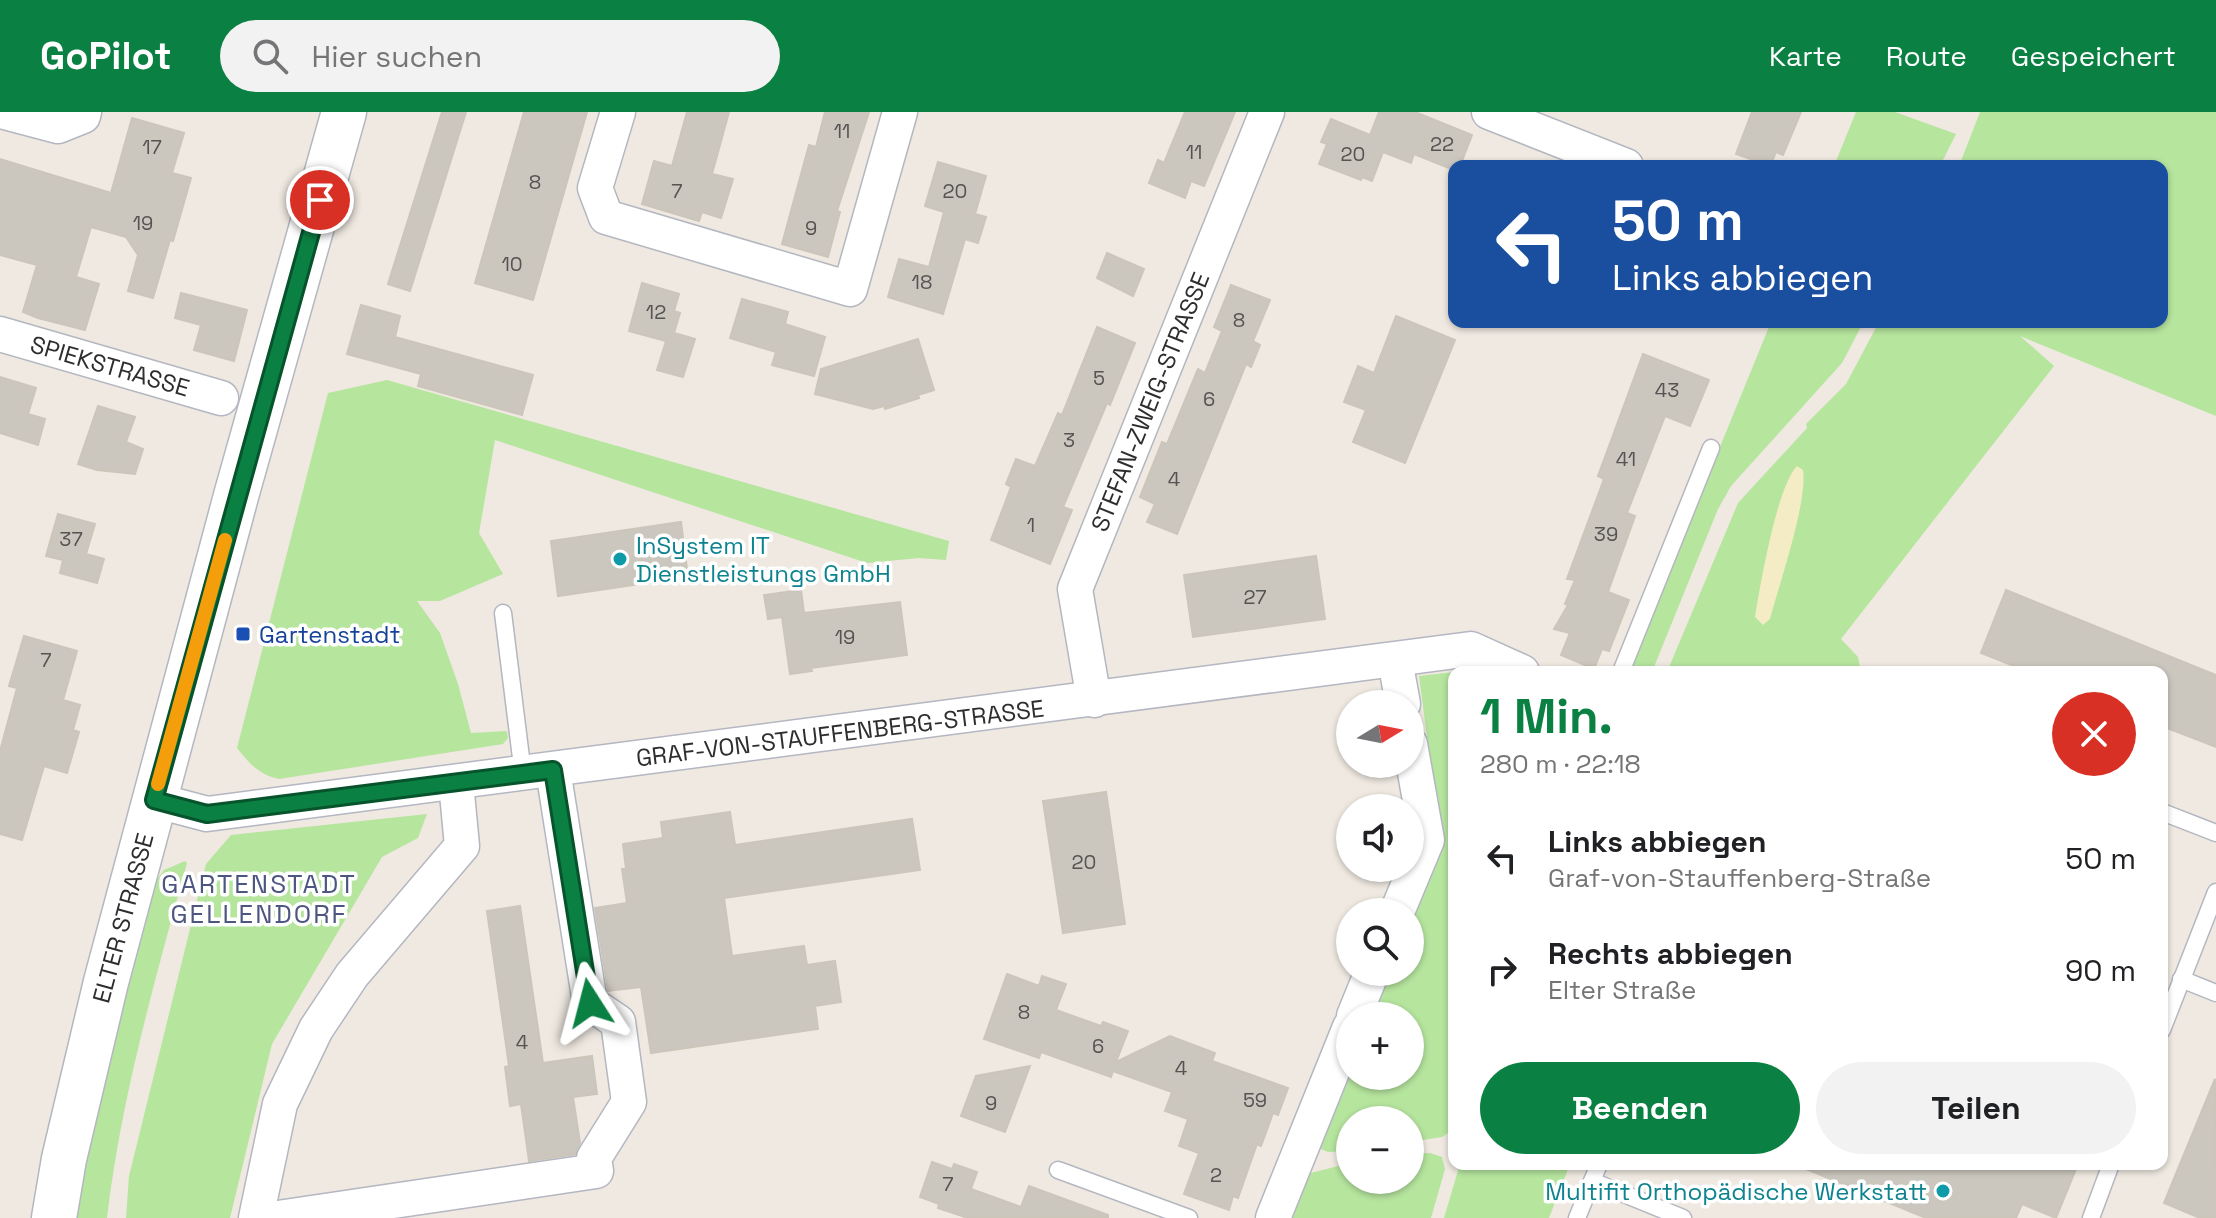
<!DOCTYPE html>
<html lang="de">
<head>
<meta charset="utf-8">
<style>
	body { margin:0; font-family:"Space Grotesk",sans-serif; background:#f2f2f2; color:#202124; height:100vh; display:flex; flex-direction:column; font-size:30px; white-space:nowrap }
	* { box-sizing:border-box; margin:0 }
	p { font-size:26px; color:#757577 }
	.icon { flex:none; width:44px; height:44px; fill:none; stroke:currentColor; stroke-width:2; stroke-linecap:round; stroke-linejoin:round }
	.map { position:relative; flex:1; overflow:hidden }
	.panel { position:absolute; left:1448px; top:554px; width:720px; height:504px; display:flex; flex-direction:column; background:#fff; border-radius:16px; box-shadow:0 2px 6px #0004 }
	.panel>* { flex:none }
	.top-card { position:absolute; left:1448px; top:48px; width:720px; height:168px; border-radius:16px; box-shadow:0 2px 6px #0004; background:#1a4fa0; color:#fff; overflow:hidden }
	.needle { width:52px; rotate:80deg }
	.fabs { position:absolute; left:1336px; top:578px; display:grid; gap:16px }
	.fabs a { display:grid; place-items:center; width:88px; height:88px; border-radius:50%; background:#fff; box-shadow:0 2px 6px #0004; font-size:40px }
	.pin { position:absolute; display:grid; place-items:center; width:68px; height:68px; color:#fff; margin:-34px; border:4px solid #fff; border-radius:50%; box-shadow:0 2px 8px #0007 }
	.me { position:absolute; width:88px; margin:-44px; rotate:351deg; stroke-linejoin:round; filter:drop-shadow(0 0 6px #0008) }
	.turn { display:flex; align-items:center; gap:28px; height:168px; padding:0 32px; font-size:36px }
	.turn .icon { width:104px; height:104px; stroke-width:2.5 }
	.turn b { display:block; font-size:56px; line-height:68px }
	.round { display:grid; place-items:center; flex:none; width:84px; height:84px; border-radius:42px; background:#f2f2f2 }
	.head { display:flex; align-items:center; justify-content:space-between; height:136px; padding:0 32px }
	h1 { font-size:48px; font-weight:600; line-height:60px; color:#0b8043 }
	.action { display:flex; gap:16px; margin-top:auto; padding:16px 32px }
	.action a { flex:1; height:92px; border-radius:48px; background:#0b8043; color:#fff; font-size:32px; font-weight:600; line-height:92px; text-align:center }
	.action a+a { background:#f2f2f2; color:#202124 }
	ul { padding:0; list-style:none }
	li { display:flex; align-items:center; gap:24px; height:112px; padding:0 32px }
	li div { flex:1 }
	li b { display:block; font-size:30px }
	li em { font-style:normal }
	header { display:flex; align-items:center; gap:48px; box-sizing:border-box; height:112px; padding:0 40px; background:#0b8043; color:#fff }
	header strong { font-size:38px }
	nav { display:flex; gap:44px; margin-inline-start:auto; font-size:28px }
	.search { width:560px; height:72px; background:#f2f2f2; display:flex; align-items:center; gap:20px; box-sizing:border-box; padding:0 28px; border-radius:44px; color:#757577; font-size:30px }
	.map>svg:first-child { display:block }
	.green { fill:#b6e59e }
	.sand { fill:#f3ecc5 }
	.building { fill:#cbc7bf; stroke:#cbc5ba; stroke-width:2 }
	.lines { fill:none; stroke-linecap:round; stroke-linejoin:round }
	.lane-casing { stroke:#b4b7c1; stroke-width:19 }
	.street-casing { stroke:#b4b7c1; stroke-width:37 }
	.secondary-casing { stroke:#b4b7c1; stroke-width:47 }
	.lane { stroke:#fff; stroke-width:16 }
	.street { stroke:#fff; stroke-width:34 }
	.secondary { stroke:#fff; stroke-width:44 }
	.route-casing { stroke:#07532c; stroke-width:20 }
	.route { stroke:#0b8043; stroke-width:14 }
	.slow { stroke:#f59e0b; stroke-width:14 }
	.culture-dot { fill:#0f9aa8; stroke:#fff; stroke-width:3 }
	.transit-dot { fill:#1a4fb4; stroke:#fff; stroke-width:3 }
	.labels { text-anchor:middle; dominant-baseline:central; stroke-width:7; stroke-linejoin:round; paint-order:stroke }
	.number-label { font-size:20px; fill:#555452 }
	.street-label { font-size:24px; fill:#2e2e2e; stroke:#fff }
	.culture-label { font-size:24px; fill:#0d838f; stroke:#fff; text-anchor:start }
	.transit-label { font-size:24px; fill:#164399; stroke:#fff; text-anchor:start }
	.neighbourhood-label { font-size:26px; letter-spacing:2px; fill:#4d5680; stroke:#fff }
</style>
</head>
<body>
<header>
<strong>GoPilot</strong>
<div class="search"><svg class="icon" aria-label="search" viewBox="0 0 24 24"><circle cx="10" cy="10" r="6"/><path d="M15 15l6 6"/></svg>Hier suchen</div>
<nav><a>Karte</a><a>Route</a><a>Gespeichert</a></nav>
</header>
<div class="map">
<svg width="2216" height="1106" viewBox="0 0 2216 1106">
	<rect width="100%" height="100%" fill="#efe9e1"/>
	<g class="green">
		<polygon points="1856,0 1895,0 1956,22 1940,54 1834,54"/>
		<polygon points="1980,0 2216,0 2216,304 2020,224 2054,254 1841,527 1858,545 1861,560 1667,560 1738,391 1807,316 1806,312 1846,272 1879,210 2162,210 2162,54 1959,54"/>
		<polygon points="1771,210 1862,210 1862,213 1842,251 1731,374 1718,397 1652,560 1628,560"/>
		<path d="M387 268 949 429 946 448 919 446 867 451 495 328 479 421 503 462 440 489H417L440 521 458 572 471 621 507 619 508 626 503 632 279 667C259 663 250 652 237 636L328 281Z"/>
		<polygon points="1454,560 1454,1017 1442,1025 1410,1030 1410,1008 1350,1008 1350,1039 1328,1040 1321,1037 1319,1031 1350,954 1350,964 1410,964 1410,904 1370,904 1388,860 1410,860 1410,807 1441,730 1419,564"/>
		<polygon points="427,702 418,726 382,745 272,932 230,1106 126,1106 129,1064 206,752 231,723"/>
		<path d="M185 749 187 751C155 868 121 986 107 1106H74L82 1038 154 772 164 758Z"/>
		<polygon points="1430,1041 1442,1045 1445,1057 1431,1106 1291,1106 1307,1062 1350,1051 1350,1068 1410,1068 1410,1042"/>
		<polygon points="1460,1052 1570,1052 1549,1106 1444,1106"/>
	</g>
	<path class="sand" d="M1797 354 1803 358C1808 389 1779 473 1770 507L1763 513 1755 505C1760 474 1777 374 1797 354Z"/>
	<g class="building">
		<polygon points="442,0 466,0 410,179 388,172"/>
		<polygon points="524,0 587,0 533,188 475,171"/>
		<polygon points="687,0 729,0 712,62 733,67 721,106 702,100 699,109 642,92 654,49 672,54"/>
		<polygon points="825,0 869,0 837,99 840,100 828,145 782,132 809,33 816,35"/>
		<polygon points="1185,0 1235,0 1204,74 1191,69 1185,86 1149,71 1158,48 1164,51"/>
		<polygon points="1379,0 1415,0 1472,23 1460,54 1454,54 1454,58 1414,42 1411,51 1383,40 1372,69 1362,65 1361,68 1319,52 1327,32 1321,30 1331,7 1370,23"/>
		<polygon points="1752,0 1801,0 1783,43 1776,40 1770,54 1736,42"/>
		<polygon points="132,6 184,21 172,61 191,66 173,129 170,128 153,186 128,179 138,143 126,125 91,115 76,165 99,172 85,218 38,206 23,200 37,153 0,143 0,47 111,81"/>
		<polygon points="938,50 986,64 975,102 986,105 978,131 965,127 943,202 888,185 899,147 929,155 944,100 925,94"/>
		<polygon points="1107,141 1144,157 1133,184 1097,166"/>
		<polygon points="642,171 679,182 674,199 680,201 674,221 695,227 683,265 657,258 666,229 629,219"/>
		<polygon points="1231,173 1270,188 1253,229 1260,233 1251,255 1246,252 1177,422 1147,410 1155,392 1140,385 1162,330 1167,332 1198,257 1205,261 1222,219 1214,215"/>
		<polygon points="181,181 247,198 234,249 194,238 201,213 175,206"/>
		<polygon points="742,187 788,200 785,212 825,225 814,264 772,253 776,240 730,226"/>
		<polygon points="361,193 400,204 395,225 533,263 522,303 418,274 421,262 347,242"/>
		<polygon points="1396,204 1455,228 1405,351 1353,330 1366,298 1344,290 1358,254 1374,261"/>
		<polygon points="1097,215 1135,231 1110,293 1107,291 1063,395 1072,398 1050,452 991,428 1011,375 1006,372 1016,347 1035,354 1058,301 1062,303"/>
		<polygon points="918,227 934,278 918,283 919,286 885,297 884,294 873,297 815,282 821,257"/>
		<polygon points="1643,242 1709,268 1690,314 1665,304 1627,401 1635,404 1608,480 1629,488 1609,539 1602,537 1594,557 1561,543 1570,521 1554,517 1568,493 1565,492 1575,468 1567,467 1604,367 1598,364"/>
		<polygon points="0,265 36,276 28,302 45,307 38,333 0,321"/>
		<polygon points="98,294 135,305 126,330 143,337 135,362 97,358 78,352"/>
		<polygon points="58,402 95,412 86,442 104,447 97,471 60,461 63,448 46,444"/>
		<polygon points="681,410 688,465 558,484 551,429"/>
		<polygon points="1316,444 1325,507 1193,525 1184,463"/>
		<polygon points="801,478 804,501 900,490 907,543 811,556 812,559 790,562 782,505 768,507 764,483"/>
		<polygon points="2006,478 2216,563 2216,635 2162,614 2162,560 2029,560 1981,541"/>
		<polygon points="24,524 77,539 63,588 80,593 73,618 79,620 67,661 44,654 22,728 0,722 0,639 17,576 9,574"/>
		<polygon points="1106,680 1125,812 1063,821 1043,689"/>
		<polygon points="730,700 735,733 912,707 920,758 724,786 732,844 804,834 807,853 835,849 841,890 815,894 818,917 651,941 641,875 608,879 595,796 627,791 622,757 626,757 623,732 663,726 661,710"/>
		<polygon points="520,794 543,951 592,944 597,982 573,985 580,1031 576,1042 529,1049 521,992 510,994 505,955 509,954 487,799"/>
		<polygon points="1007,862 1039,874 1042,864 1066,872 1056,898 1101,914 1103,910 1128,919 1116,950 1170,924 1215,941 1212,949 1288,976 1278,1003 1273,1001 1261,1034 1257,1032 1238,1086 1233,1084 1229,1098 1184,1082 1199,1041 1179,1034 1188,1007 1165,999 1172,980 1113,959 1111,965 1041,940 1039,946 984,927"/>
		<polygon points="1030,954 1005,1020 961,1004 976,964"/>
		<polygon points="2215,967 2216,1106 2200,1106 2164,1091"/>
		<polygon points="932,1050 952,1057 954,1052 977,1060 971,1077 1021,1095 1029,1074 1108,1103 1108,1106 968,1106 938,1096 939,1092 920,1085"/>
		<polygon points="1794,1052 2078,1052 2056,1106 2022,1092 2016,1106 1926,1106"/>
	</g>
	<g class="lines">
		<defs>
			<g id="lane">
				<polyline points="503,501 523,662"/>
				<polyline points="1621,560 1711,336"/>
				<polyline points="2162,700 2216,721"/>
				<polyline points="2181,867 2216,881"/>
				<polyline points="2162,918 2216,780"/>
				<polyline points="1058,1058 1189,1106"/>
				<polyline points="1592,1069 1683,1106"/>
				<polyline points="1577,1106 1599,1052"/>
				<polyline points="2091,1106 2111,1052"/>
			</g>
			<g id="street">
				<polyline points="5,0 58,14 83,4 84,0"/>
				<polyline points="618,0 595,76 606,105 850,177 900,0"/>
				<polyline points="1489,0 1626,54"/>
				<polyline points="0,222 221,286"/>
				<polyline points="1395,548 1403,592"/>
				<polyline points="1094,588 1075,477 1267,0"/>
				<polyline points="154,688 207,702 1471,537 1522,560"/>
				<polyline points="1397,800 1427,728 1410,632"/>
				<polyline points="1354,904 1372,860"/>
				<polyline points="256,1106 280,992 316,917 352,863 462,734 456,671"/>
				<polyline points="278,1106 596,1059 594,1046 629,990 618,910 590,891 553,658"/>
				<polyline points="1273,1106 1350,915"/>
			</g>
			<polyline id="secondary" points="54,1106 64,1047 106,870 236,384 344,0"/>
		</defs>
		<use href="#lane" class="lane-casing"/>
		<use href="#street" class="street-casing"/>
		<use href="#secondary" class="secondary-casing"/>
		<use href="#lane" class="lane"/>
		<use href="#street" class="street"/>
		<use href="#secondary" class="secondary"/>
	</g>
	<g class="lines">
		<defs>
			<polyline id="route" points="320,88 154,688 207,702 553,658 590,891"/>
		</defs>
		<use href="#route" class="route-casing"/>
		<use href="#route" class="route"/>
		<polyline class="slow" points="158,672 225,428"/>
	</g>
	<g class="culture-dot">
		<circle cx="620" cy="447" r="8"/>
		<circle cx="1943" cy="1079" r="8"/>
	</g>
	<rect class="transit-dot" x="235" y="514" width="16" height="16" rx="4"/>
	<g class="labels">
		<g class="number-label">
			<text x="842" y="19">11</text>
			<text x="1442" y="32">22</text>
			<text x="152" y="35">17</text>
			<text x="1194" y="40">11</text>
			<text x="1353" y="42">20</text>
			<text x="535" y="70">8</text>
			<text x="677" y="79">7</text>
			<text x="955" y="79">20</text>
			<text x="143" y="111">19</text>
			<text x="811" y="116">9</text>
			<text x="512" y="152">10</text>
			<text x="922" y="170">18</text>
			<text x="656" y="200">12</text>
			<text x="1239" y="208">8</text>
			<text x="1099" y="266">5</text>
			<text x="1667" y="278">43</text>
			<text x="1209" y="287">6</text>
			<text x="1069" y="328">3</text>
			<text x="1626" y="347">41</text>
			<text x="1174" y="367">4</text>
			<text x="1031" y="413">1</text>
			<text x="1606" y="422">39</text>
			<text x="71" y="427">37</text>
			<text x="1255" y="485">27</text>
			<text x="845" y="525">19</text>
			<text x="46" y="548">7</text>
			<text x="1084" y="750">20</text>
			<text x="1024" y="900">8</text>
			<text x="522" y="930">4</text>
			<text x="1098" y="934">6</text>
			<text x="1181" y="956">4</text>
			<text x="1255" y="988">59</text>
			<text x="991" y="991">9</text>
			<text x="1216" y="1063">2</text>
			<text x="948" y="1072">7</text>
		</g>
		<g class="street-label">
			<text transform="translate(110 254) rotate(16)">SPIEKSTRASSE</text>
			<text transform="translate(1150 290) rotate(-68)">STEFAN-ZWEIG-STRASSE</text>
			<text transform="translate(840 621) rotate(-7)">GRAF-VON-STAUFFENBERG-STRASSE</text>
			<text transform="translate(123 806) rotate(-75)">ELTER STRASSE</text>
		</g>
		<g class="culture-label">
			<text x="636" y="433">InSystem IT<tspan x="636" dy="28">Dienstleistungs GmbH</tspan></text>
			<text x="1927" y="1079" text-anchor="end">Multifit Orthopädische Werkstatt</text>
		</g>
		<g class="transit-label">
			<text x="259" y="522">Gartenstadt</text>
		</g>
		<g class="neighbourhood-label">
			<text x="259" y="772">GARTENSTADT<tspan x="259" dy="30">GELLENDORF</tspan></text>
		</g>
	</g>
</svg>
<div class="fabs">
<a><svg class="needle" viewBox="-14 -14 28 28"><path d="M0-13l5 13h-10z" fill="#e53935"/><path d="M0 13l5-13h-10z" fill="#757577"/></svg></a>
<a><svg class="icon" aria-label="sound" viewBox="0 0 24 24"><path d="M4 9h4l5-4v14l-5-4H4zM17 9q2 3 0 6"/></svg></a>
<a><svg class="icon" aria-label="search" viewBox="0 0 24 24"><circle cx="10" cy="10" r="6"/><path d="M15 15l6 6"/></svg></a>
<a>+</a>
<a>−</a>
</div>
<div class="pin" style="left:320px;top:88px;background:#d93025"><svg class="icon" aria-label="arrive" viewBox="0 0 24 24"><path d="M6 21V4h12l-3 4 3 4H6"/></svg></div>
<svg class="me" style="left:590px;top:891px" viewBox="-20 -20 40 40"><path d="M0-17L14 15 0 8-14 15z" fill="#0b8043" stroke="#fff" stroke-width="4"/></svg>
<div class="top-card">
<div class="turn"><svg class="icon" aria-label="left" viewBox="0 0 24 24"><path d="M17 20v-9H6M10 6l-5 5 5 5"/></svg><div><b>50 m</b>Links abbiegen</div></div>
</div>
<section class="panel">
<div class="head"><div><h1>1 Min.</h1><p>280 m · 22:18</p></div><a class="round" style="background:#d93025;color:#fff"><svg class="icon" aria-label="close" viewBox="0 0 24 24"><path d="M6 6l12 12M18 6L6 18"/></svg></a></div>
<ul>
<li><svg class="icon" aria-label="left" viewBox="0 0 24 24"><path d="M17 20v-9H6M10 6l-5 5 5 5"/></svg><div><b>Links abbiegen</b><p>Graf-von-Stauffenberg-Straße</p></div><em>50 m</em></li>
<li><svg class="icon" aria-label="right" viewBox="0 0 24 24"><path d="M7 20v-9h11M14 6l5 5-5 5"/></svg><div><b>Rechts abbiegen</b><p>Elter Straße</p></div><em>90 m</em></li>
</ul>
<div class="action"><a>Beenden</a><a>Teilen</a></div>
</section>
</div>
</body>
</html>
